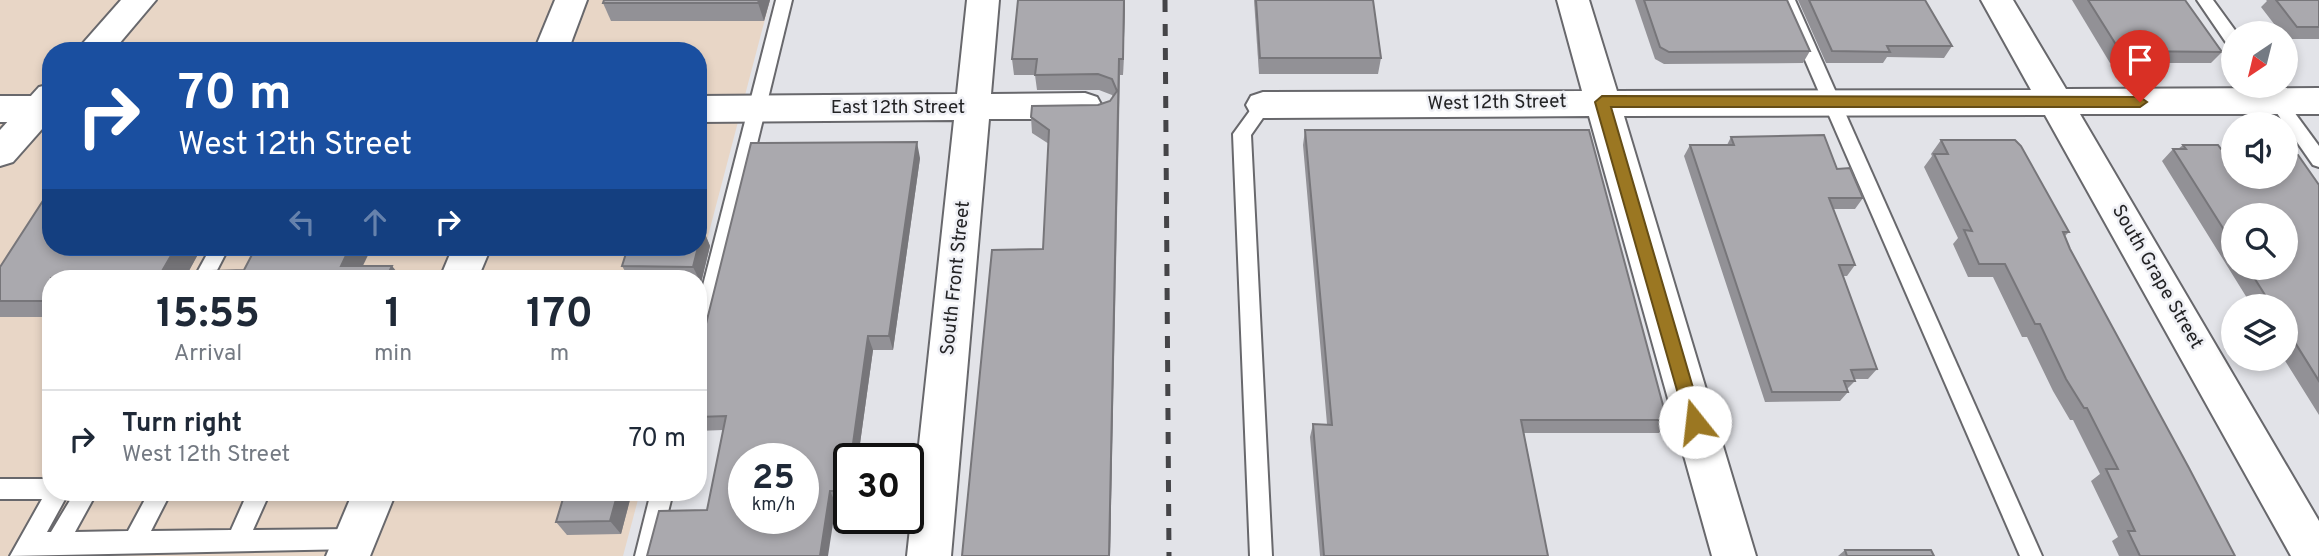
<!DOCTYPE html>
<html lang="en">
<head>
<meta charset="utf-8">
<style>
	body { margin:0; font-family:Overpass,sans-serif; background:#f2f2f3; color:#1f2937; height:100vh; display:flex; flex-direction:column; font-size:26px; white-space:nowrap }
	* { box-sizing:border-box; margin:0 }
	p { font-size:23px; color:#747a83 }
	.icon { flex:none; width:38px; height:38px; fill:none; stroke:currentColor; stroke-width:2; stroke-linecap:round; stroke-linejoin:round }
	.map { position:relative; flex:1; overflow:hidden }
	.side { position:absolute; left:42px; top:270px; width:665px; height:231px; display:flex; flex-direction:column; background:#fff; border-radius:28px; box-shadow:0 4px 10px #0003 }
	.side>* { flex:none }
	.banner { position:absolute; left:42px; top:42px; width:665px; height:214px; border-radius:28px; box-shadow:0 4px 10px #0003; background:#1a4fa0; color:#fff; overflow:hidden }
	.needle { width:46px; rotate:215deg }
	.controls { position:absolute; left:2221px; top:21px; display:grid; gap:14px }
	.controls a { display:grid; place-items:center; width:77px; height:77px; border-radius:50%; background:#fff; box-shadow:0 4px 10px #0003; font-size:35px }
	.speed { position:absolute; left:728px; top:443px; display:flex; gap:14px; font-size:35px; font-weight:700; text-align:center }
	.speed>* { display:grid; place-content:center; width:91px; height:91px; border-radius:50%; background:#fff; box-shadow:0 4px 10px #0003; line-height:1 }
	.speed small { font-size:18px; font-weight:400 }
	.speed .limit { border:4px solid #111; border-radius:10px; background:#fff; color:#111 }
	.pin { position:absolute; display:grid; place-items:center; width:60px; height:60px; color:#fff; margin:-72px -30px; border-radius:50% 50% 50% 0; rotate:-45deg; box-shadow:0 0 7px #0007 }
	.pin .icon { rotate:45deg }
	.me { position:absolute; width:77px; margin:-38px; rotate:344deg; stroke-linejoin:round; filter:drop-shadow(0 0 5px #0008) }
	.turn { display:flex; align-items:center; gap:24px; height:147px; padding:0 21px; font-size:32px }
	.turn .icon { width:91px; height:91px; stroke-width:2.5 }
	.turn b { display:block; font-size:49px; line-height:60px }
	.lanes { display:flex; align-items:center; height:66px; padding:0 21px; background:#0003; justify-content:center; gap:35px; direction:ltr }
	.lanes .off { opacity:.35 }
	.eta { display:flex; justify-content:space-evenly; align-items:center; height:119px; text-align:center }
	.eta b { font-size:42px; font-weight:700; line-height:49px }
	ul { padding:0; list-style:none }
	li { display:flex; align-items:center; gap:21px; height:98px; padding:0 21px; border-top:2px solid #e0e1e3 }
	li div { flex:1 }
	li b { display:block; font-size:26px }
	li em { font-style:normal }
	.map>svg:first-child { display:block }
	.commercial { fill:#e8d6c6; fill-rule:evenodd }
	.lines { fill:none; stroke-linecap:round; stroke-linejoin:round }
	.service-casing { stroke:#68686c; stroke-width:4 }
	.minor-casing { stroke:#68686c; stroke-width:4 }
	.tertiary-casing { stroke:#68686c; stroke-width:4 }
	.primary-casing { stroke:#68686c; stroke-width:4 }
	.service { fill:#fff; fill-rule:evenodd }
	.minor { fill:#fff; fill-rule:evenodd }
	.tertiary { fill:#fff; fill-rule:evenodd }
	.primary { fill:#fff; fill-rule:evenodd }
	.rail { stroke:#454548; stroke-width:5; stroke-dasharray:12 12; stroke-linecap:butt }
	.wall { fill:#929196; fill-rule:evenodd }
	.shaded-wall { fill:#77767a }
	.building { fill:#aaa9ae; stroke:#77767a; stroke-width:2; fill-rule:evenodd }
	.route { fill:#9b7722; stroke:#654d16; stroke-width:2 }
	.labels { text-anchor:middle; dominant-baseline:central; stroke-width:5; stroke-linejoin:round; paint-order:stroke }
	.street-label { font-size:19px; fill:#232325; stroke:#eff0f5 }
</style>
</head>
<body>
<div class="map">
<svg width="2319" height="556" viewBox="0 0 2319 556">
	<rect width="100%" height="100%" fill="#e2e3e8"/>
	<path class="commercial" d="M0 0H770L697 278H51V492H640L623 556H0ZM51 51H698V247H51Z"/>
	<g class="lines">
		<defs>
			<g id="service">
				<polygon points="776,0 792,0 708,345 705,351 698,353 698,305"/>
				<polygon points="1779,0 1795,0 2042,556 2020,556"/>
				<polygon points="2197,0 2213,0 2237,33 2233,33 2233,46 2227,44"/>
				<polygon points="2258,86 2275,86 2319,146 2319,167 2313,165"/>
				<polygon points="1263,99 1272,105 1251,135 1272,556 1250,556 1233,134 1257,101"/>
				<polygon points="211,247 229,247 213,278 194,278"/>
				<polygon points="0,479 51,479 51,492 69,492 47,532 51,532 75,492 97,492 75,532 128,531 149,492 171,492 151,531 231,530 248,492 270,492 253,530 355,529 363,532 366,539 363,546 355,549 10,556 42,499 0,499"/>
				<polygon points="651,492 673,492 657,556 635,556"/>
			</g>
			<g id="minor">
				<polygon points="967,0 999,0 991,94 1085,93 1097,97 1102,106 1097,115 1085,119 989,119 951,556 907,556 954,120 698,122 698,96 957,94"/>
				<polygon points="1557,0 1589,0 1617,91 2031,90 1981,0 2013,0 2066,89 2319,88 2319,114 2080,114 2319,521 2319,556 2291,556 2045,115 1624,116 1756,556 1712,556 1589,116 1263,118 1251,114 1246,105 1251,96 1263,92 1582,91"/>
			</g>
			<rect id="tertiary" x="0" y="96" width="51" height="26"/>
			<g id="primary">
				<polygon points="121,0 156,0 113,51 76,51"/>
				<polygon points="555,0 587,0 568,51 534,51"/>
				<polygon points="51,84 51,119 13,162 0,166 0,130 39,87"/>
				<polygon points="453,247 491,247 478,278 440,278"/>
				<polygon points="353,492 396,492 370,556 326,556"/>
			</g>
		</defs>
		<use href="#service" class="service-casing"/>
		<use href="#minor" class="minor-casing"/>
		<use href="#tertiary" class="tertiary-casing"/>
		<use href="#primary" class="primary-casing"/>
		<use href="#service" class="service"/>
		<use href="#minor" class="minor"/>
		<use href="#tertiary" class="tertiary"/>
		<use href="#primary" class="primary"/>
		<polyline class="rail" points="1165,0 1169,556"/>
	</g>
	<g class="wall">
		<polygon points="604,0 770,0 764,21 611,21 603,3"/>
		<polygon points="1018,0 1125,0 1123,75 1120,75 1110,556 1043,249 1049,144 1032,133 1031,117 1098,105 1110,101 1113,97 1112,95 1099,90 1037,90 1035,75 1014,75 1012,59"/>
		<polygon points="1254,0 1373,0 1381,58 1378,74 1259,74"/>
		<polygon points="1635,0 1787,0 1810,51 1803,63 1664,64 1655,59"/>
		<polygon points="1798,0 1925,0 1952,46 1944,58 1887,57 1883,63 1826,63"/>
		<polygon points="2072,0 2185,0 2222,52 2211,63 2110,63"/>
		<polygon points="2266,0 2319,0 2319,39 2286,39 2286,33 2281,33 2261,7 2267,1"/>
		<polygon points="1305,130 1667,420 1659,433 1524,433 1548,556 1320,556 1310,437 1313,424 1327,424 1303,145"/>
		<polygon points="1731,137 1837,169 1863,198 1855,209 1833,209 1855,265 1847,276 1843,276 1877,369 1868,379 1855,379 1855,381 1847,389 1848,392 1840,401 1765,402 1684,156 1690,145 1727,145"/>
		<polygon points="1941,140 2069,232 2065,236 2070,249 2235,556 2119,556 2112,541 2118,537 2091,481 2100,474 2073,420 2070,420 2053,391 2027,337 2022,337 1993,277 1968,277 1953,244 1958,238 1924,167 1932,156 1931,154"/>
		<path d="M2183 145 2221 149 2319 185V415L2284 359H2286V306H2252L2162 161 2173 149H2178ZM2233 215 2286 268H2233Z"/>
		<polygon points="920,158 893,350 873,350 858,458 849,458 849,504 707,510 723,430 698,431 698,356"/>
		<polygon points="703,229 710,246 701,283 698,283 698,278 629,278 622,266"/>
		<polygon points="51,247 202,247 185,278 51,278 51,317 0,317 0,267"/>
		<polygon points="565,492 632,492 621,534 567,535 556,522"/>
		<polygon points="1845,550 1934,556 1838,556"/>
	</g>
	<g class="shaded-wall">
		<polygon points="759,0 770,0 764,21 758,3"/>
		<polygon points="1124,0 1125,0 1123,75 1123,59"/>
		<polygon points="1119,59 1110,556 1109,556"/>
		<polygon points="917,142 920,158 893,350 889,336"/>
		<polygon points="703,229 710,246 701,283 693,267"/>
		<polygon points="176,247 202,247 185,278 159,278"/>
		<polygon points="350,247 372,247 357,278 341,266"/>
		<polygon points="392,266 402,278 386,278"/>
		<polygon points="868,336 873,350 858,458 851,458"/>
		<polygon points="849,474 849,497 846,491"/>
		<polygon points="830,491 836,504 828,556 820,556"/>
		<polygon points="618,492 632,492 621,534 610,521"/>
	</g>
	<g class="building">
		<polygon points="604,0 759,0 758,3 603,3"/>
		<polygon points="1018,0 1124,0 1123,59 1119,59 1109,556 962,556 992,250 1043,249 1049,130 1031,117 1032,106 1098,105 1110,101 1117,91 1112,79 1098,74 1035,75 1037,59 1012,59"/>
		<polygon points="1256,0 1373,0 1381,58 1260,58"/>
		<polygon points="1644,0 1787,0 1810,51 1669,52 1660,47"/>
		<polygon points="1809,0 1925,0 1952,46 1887,46 1890,52 1832,51"/>
		<polygon points="2088,0 2185,0 2222,52 2120,51"/>
		<polygon points="2276,0 2319,0 2319,27 2297,27"/>
		<polygon points="1305,130 1589,130 1667,420 1521,420 1548,556 1324,556 1313,424 1332,425"/>
		<polygon points="1824,135 1837,169 1850,168 1863,198 1829,198 1855,265 1839,265 1877,369 1851,370 1855,381 1844,381 1848,392 1772,392 1690,145 1734,145 1731,137"/>
		<polygon points="1941,140 2015,140 2021,146 2069,232 2063,232 2070,249 2189,468 2235,556 2140,556 2128,531 2135,531 2106,469 2118,469 2087,408 2084,408 2066,379 2040,324 2035,324 2005,264 1979,264 1964,230 1972,231 1934,154 1948,154"/>
		<path d="M917 142 889 336H868L851 458H849V474L846 491H830L820 556H647L659 511 707 510 726 416 698 417V356L751 143ZM744 458H803V518H744Z"/>
		<polygon points="2183,145 2218,145 2221,149 2233,149 2233,177 2286,177 2286,155 2298,155 2319,185 2319,381 2286,328 2286,306 2272,306 2248,268 2286,268 2286,215 2233,215 2233,244 2173,149 2186,149"/>
		<polygon points="46,196 51,196 51,247 176,247 158,278 51,278 51,301 0,301 0,267"/>
		<polygon points="698,229 703,229 698,245"/>
		<polygon points="256,247 350,247 341,266 392,266 386,278 208,278 212,271 244,270"/>
		<polygon points="628,247 698,247 693,267 622,266"/>
		<polygon points="565,492 618,492 610,521 556,522"/>
		<polygon points="1845,550 1931,550 1934,556 1847,556"/>
	</g>
	<polygon class="route" points="1602,96 2140,97 2147,102 2140,107 1611,107 1703,422 1695,430 1686,422 1595,102"/>
	<g class="labels">
		<g class="street-label">
			<text transform="translate(1497 103) rotate(-1)">West 12th Street</text>
			<text x="898" y="108">East 12th Street</text>
			<text transform="translate(2157 277) rotate(60)">South Grape Street</text>
			<text transform="translate(956 278) rotate(-84)">South Front Street</text>
		</g>
	</g>
</svg>
<div class="controls">
<a><svg class="needle" viewBox="-14 -14 28 28"><path d="M0-13l5 13h-10z" fill="#e53935"/><path d="M0 13l5-13h-10z" fill="#747a83"/></svg></a>
<a><svg class="icon" aria-label="sound" viewBox="0 0 24 24"><path d="M4 9h4l5-4v14l-5-4H4zM17 9q2 3 0 6"/></svg></a>
<a><svg class="icon" aria-label="search" viewBox="0 0 24 24"><circle cx="10" cy="10" r="6"/><path d="M15 15l6 6"/></svg></a>
<a><svg class="icon" aria-label="layers" viewBox="0 0 24 24"><path d="M12 4l9 5-9 5-9-5zM3 14l9 5 9-5"/></svg></a>
</div>
<div class="speed"><div>25<small>km/h</small></div><div class="limit">30</div></div>
<div class="pin" style="left:2140px;top:102px;background:#d93025"><svg class="icon" aria-label="arrive" viewBox="0 0 24 24"><path d="M6 21V4h12l-3 4 3 4H6"/></svg></div>
<svg class="me" style="left:1695px;top:422px" viewBox="-20 -20 40 40"><circle r="19" fill="#fff"/><path d="M0-13L10 11 0 6-10 11z" fill="#9b7722"/></svg>
<div class="banner">
<div class="turn"><svg class="icon" aria-label="right" viewBox="0 0 24 24"><path d="M7 20v-9h11M14 6l5 5-5 5"/></svg><div><b>70 m</b>West 12th Street</div></div>
<div class="lanes"><svg class="icon off" aria-label="left" viewBox="0 0 24 24"><path d="M17 20v-9H6M10 6l-5 5 5 5"/></svg><svg class="icon off" aria-label="ahead" viewBox="0 0 24 24"><path d="M12 20V5M6 11l6-6 6 6"/></svg><svg class="icon" aria-label="right" viewBox="0 0 24 24"><path d="M7 20v-9h11M14 6l5 5-5 5"/></svg></div>
</div>
<section class="side">
<div class="eta">
<div><b>15:55</b><p>Arrival</p></div>
<div><b>1</b><p>min</p></div>
<div><b>170</b><p>m</p></div>
</div>
<ul>
<li><svg class="icon" aria-label="right" viewBox="0 0 24 24"><path d="M7 20v-9h11M14 6l5 5-5 5"/></svg><div><b>Turn right</b><p>West 12th Street</p></div><em>70 m</em></li>
</ul>
</section>
</div>
</body>
</html>
